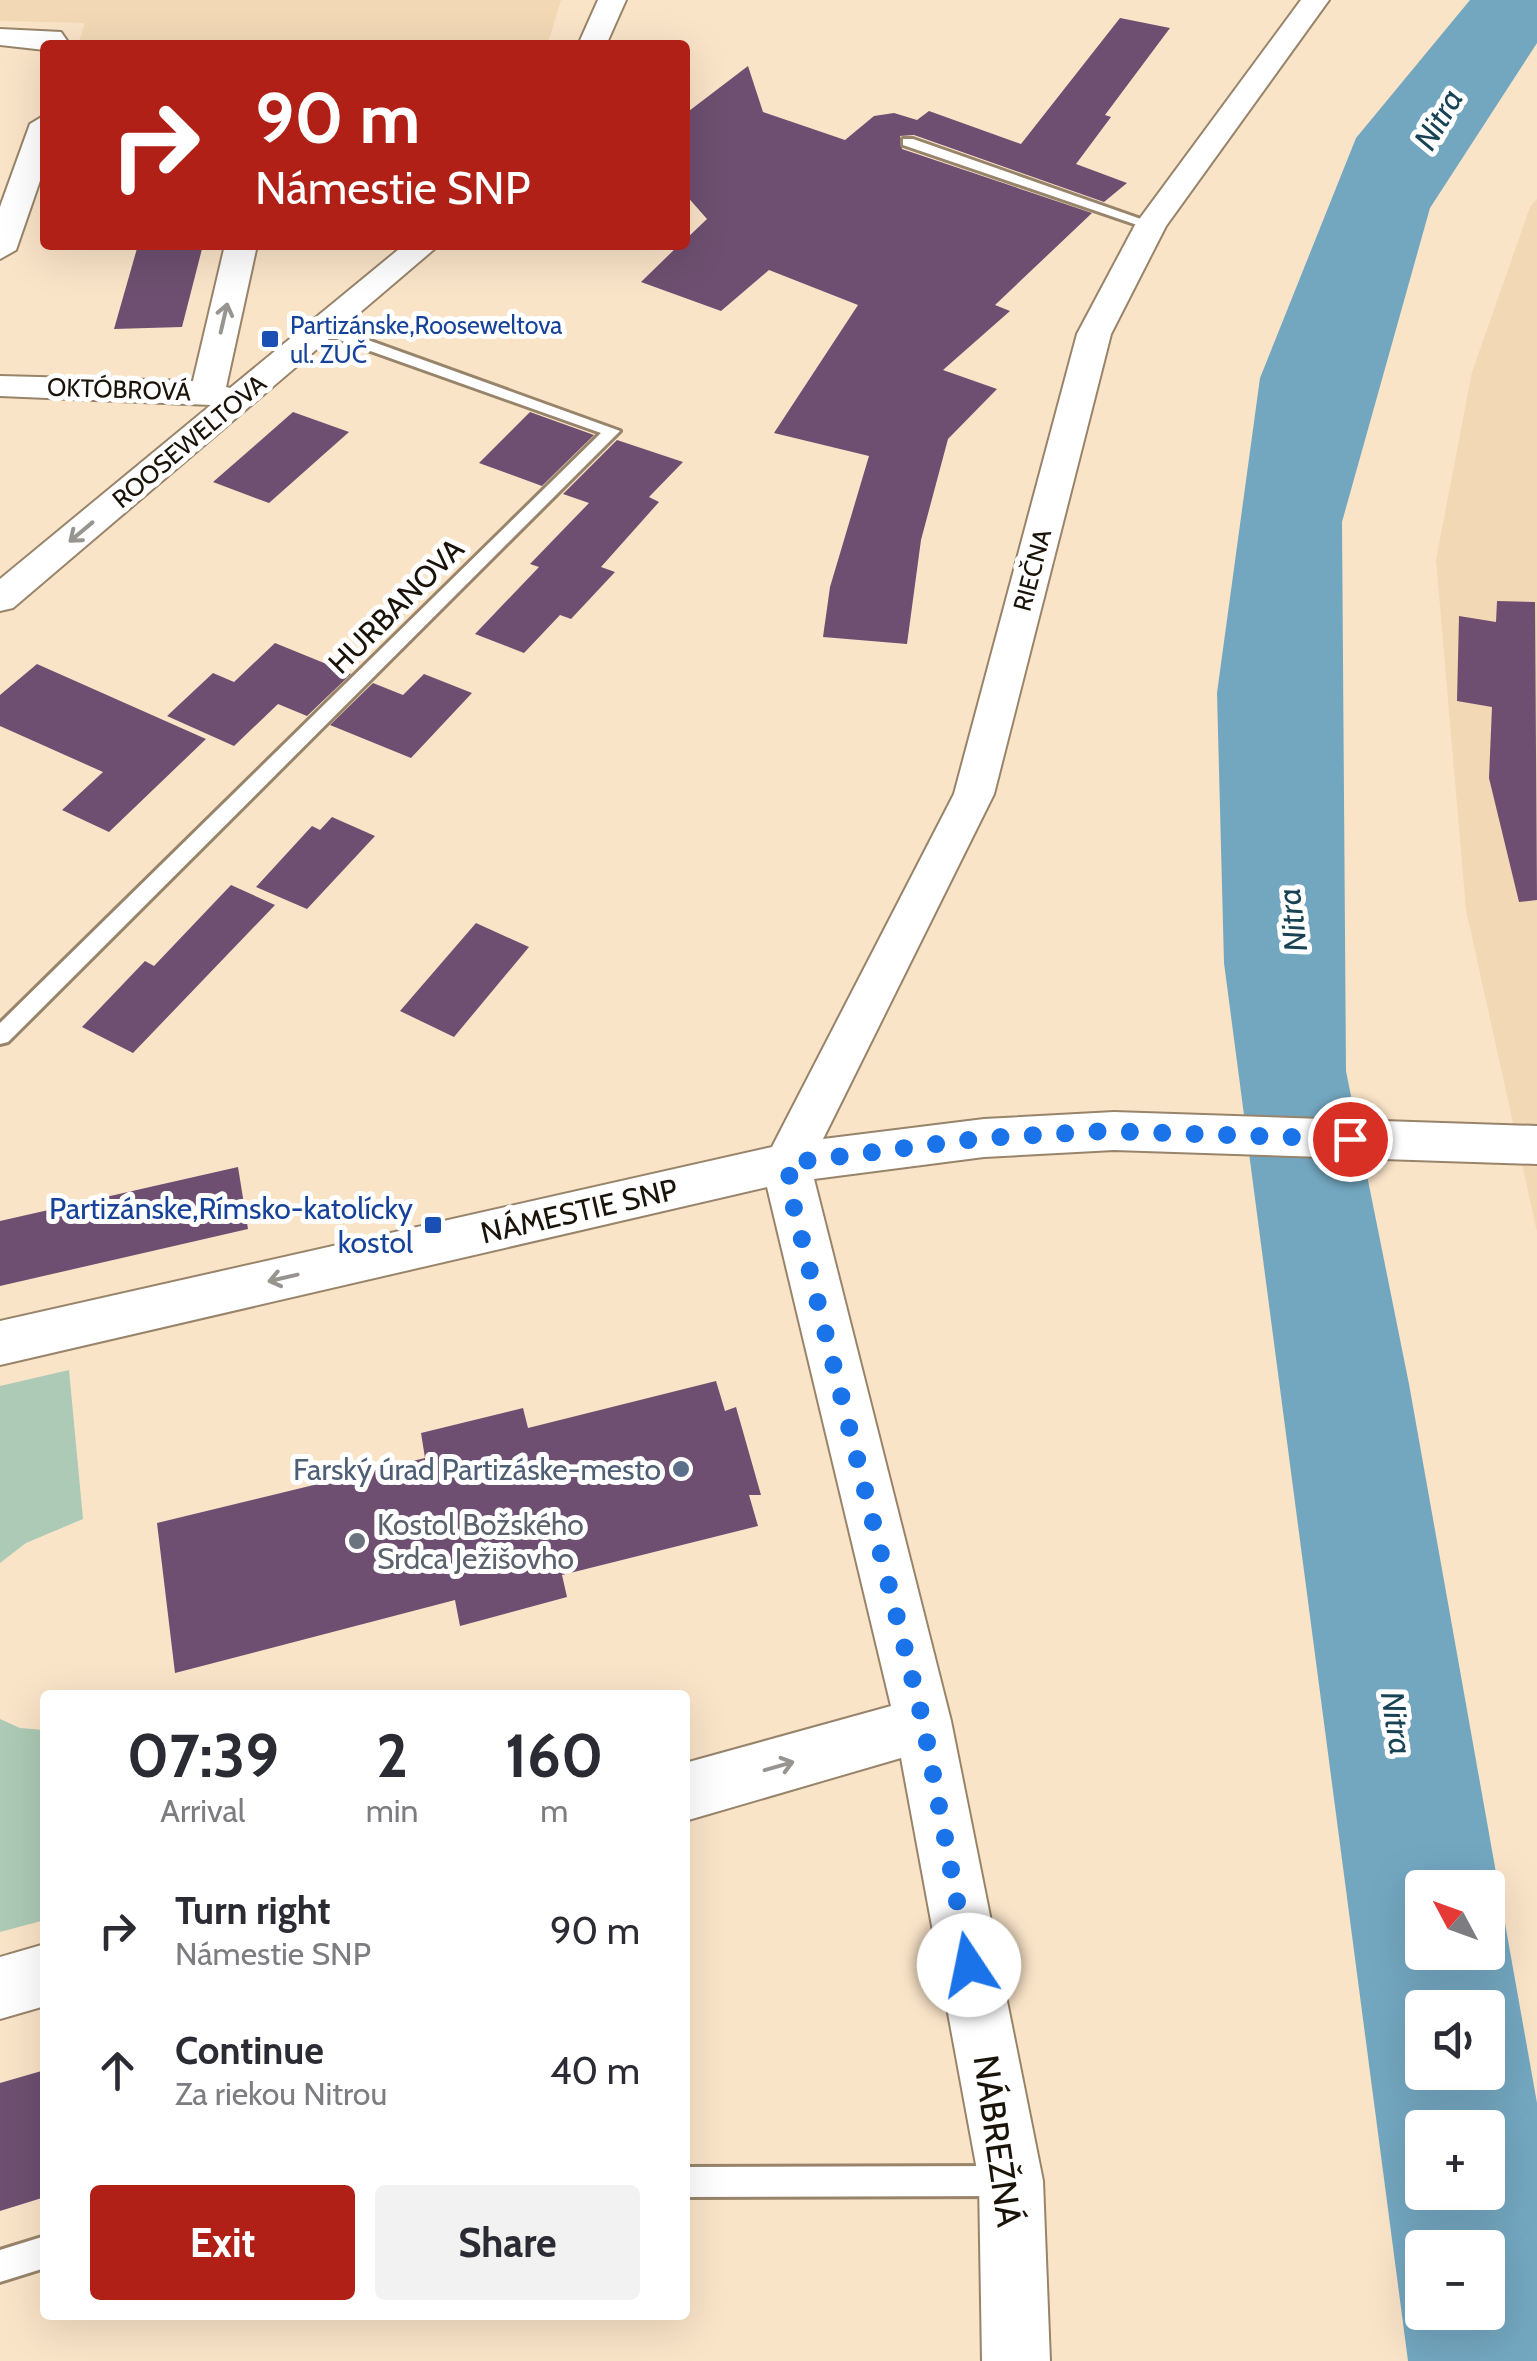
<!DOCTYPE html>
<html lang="en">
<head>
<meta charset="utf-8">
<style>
	body { margin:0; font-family:Cabin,sans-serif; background:#f2f2f3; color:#2b2b33; height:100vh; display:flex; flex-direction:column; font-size:38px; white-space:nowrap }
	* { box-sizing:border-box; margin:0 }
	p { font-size:32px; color:#7c7c81 }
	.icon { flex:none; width:55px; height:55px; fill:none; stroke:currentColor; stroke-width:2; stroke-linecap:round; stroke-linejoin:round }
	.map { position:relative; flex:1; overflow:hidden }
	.sheet { position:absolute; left:40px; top:1690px; width:650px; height:630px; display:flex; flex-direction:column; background:#fff; border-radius:10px; box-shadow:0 10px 40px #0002 }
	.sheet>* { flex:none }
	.guide { position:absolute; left:40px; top:40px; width:650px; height:210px; border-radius:10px; box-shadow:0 10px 40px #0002; background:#b02017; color:#fff; overflow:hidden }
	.needle { width:65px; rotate:311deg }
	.tools { position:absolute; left:1405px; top:1870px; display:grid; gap:20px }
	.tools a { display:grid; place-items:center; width:100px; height:100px; border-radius:10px; background:#fff; box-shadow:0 10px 40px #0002; font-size:50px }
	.pin { position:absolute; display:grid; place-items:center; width:85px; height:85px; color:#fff; margin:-42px; border:5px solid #fff; border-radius:50%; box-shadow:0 2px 10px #0007 }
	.me { position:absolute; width:110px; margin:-55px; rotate:349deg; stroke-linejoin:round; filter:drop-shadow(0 0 8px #0008) }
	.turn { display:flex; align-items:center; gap:35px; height:210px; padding:0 50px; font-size:45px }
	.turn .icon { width:130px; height:130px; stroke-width:2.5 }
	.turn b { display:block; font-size:70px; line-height:85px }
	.eta { display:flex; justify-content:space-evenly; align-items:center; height:170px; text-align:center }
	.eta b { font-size:60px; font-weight:700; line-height:70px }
	.button { display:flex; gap:20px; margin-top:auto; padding:20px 50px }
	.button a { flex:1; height:115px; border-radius:10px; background:#b02017; color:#fff; font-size:40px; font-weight:700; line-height:115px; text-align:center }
	.button a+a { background:#f2f2f3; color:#2b2b33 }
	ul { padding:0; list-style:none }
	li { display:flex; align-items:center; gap:30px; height:140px; padding:0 50px }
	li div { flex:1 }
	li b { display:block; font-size:38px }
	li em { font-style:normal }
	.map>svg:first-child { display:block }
	.built { fill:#f2d8b5 }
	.green { fill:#accab6 }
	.water { fill:#73a7c0; fill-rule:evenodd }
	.building { fill:#6e4f71 }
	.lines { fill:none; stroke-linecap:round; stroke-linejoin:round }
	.lane-casing { stroke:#98846a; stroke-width:6 }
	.street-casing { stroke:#98846a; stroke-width:4 }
	.lane { fill:#fff; fill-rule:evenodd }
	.street { fill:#fff; fill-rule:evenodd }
	.oneway { stroke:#989590 }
	.route { stroke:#1a73e8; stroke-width:18; stroke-dasharray:0 32.4 }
	.transit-dot { fill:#1a4fb4; stroke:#fff; stroke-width:4 }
	.service-dot { fill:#5c6f8a; stroke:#fff; stroke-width:4 }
	.worship-dot { fill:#6b7280; stroke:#fff; stroke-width:4 }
	.labels { text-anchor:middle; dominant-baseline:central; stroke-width:10; stroke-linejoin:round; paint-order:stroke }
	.far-transit-label { font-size:25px; fill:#164399; stroke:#fff; text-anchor:start }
	.far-street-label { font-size:25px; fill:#1a1309; stroke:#fff }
	.street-label { font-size:30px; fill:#1a1309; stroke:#fff }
	.transit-label { font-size:30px; fill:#164399; stroke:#fff; text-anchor:end }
	.service-label { font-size:30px; fill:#4e5e75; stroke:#fff; text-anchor:end }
	.worship-label { font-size:30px; fill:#5b616d; stroke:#fff; text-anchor:start }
	.water-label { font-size:32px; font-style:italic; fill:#174355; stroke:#fff }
	.near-street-label { font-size:35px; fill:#1a1309; stroke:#fff }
</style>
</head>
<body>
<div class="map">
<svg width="1537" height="2361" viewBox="0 0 1537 2361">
	<rect width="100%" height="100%" fill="#fae4c8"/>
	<g class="built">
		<polygon points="0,0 561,0 548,43 459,45 78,45 85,23 0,21"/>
		<polygon points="1537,199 1537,1232 1466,910 1436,560 1472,372 1530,207"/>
	</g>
	<g class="green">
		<polygon points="69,1370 83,1519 26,1543 0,1563 0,1386"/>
		<polygon points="0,1719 20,1728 45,1730 45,1920 0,1932"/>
	</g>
	<path class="water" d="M1470 0H1537V43L1430 208 1342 522 1346 1071 1409 1384 1537 2103V2361H1408L1224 963 1217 693 1260 378 1356 138ZM1422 1888H1488V1952H1422ZM1422 2008H1488V2072H1422ZM1422 2128H1488V2192H1422ZM1422 2248H1488V2312H1422Z"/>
	<g class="building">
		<polygon points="1120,18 1170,28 1105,115 1111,117 1076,164 1127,183 1104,202 914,135 900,136 902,149 1092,213 995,305 1010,311 943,370 997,389 948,439 921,540 907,644 823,637 830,587 869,456 774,433 858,305 769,270 721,311 641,282 679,245 685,245 685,240 707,219 685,194 685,114 748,66 763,112 845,140 874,116 894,113 917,120 929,111 1021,144"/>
		<polygon points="138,245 203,245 182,327 114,329"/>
		<polygon points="293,412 349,432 269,503 213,482"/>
		<polygon points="530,412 594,435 542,486 479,463"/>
		<polygon points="617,440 683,462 649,497 659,502 601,567 615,572 571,619 560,615 524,653 475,634 539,567 530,564 589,503 563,494"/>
		<polygon points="1497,601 1535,602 1537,900 1519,902 1489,778 1492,707 1457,701 1459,616 1496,622"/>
		<polygon points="275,643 351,674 307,716 278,704 234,746 167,716 213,673 234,682"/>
		<polygon points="37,664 206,739 109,832 62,810 103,772 0,726 0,695"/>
		<polygon points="424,674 472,693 411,758 330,725 373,683 403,695"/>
		<polygon points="332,817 375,836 307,909 256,887 312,826 320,830"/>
		<polygon points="231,885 275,905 133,1053 82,1027 145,961 154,966"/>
		<polygon points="476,923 529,947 454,1037 400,1011"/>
		<polygon points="238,1167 248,1229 0,1286 0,1221"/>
		<polygon points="716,1381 725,1411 736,1407 761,1495 749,1495 758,1526 562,1575 567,1597 460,1626 455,1600 175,1673 157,1523 425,1458 421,1433 523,1408 528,1428"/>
		<polygon points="45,2070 45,2197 0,2211 0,2083"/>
	</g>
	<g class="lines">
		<defs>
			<g id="lane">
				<polygon points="903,139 913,139 1158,225 1146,228 903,145"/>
				<polygon points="317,326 329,326 620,431 8,1042 0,1044 0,1023 601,433 317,332"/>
				<polygon points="1006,2166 1017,2170 1021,2181 1017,2192 1006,2196 685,2197 685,2167"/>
				<polygon points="45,2236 45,2268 0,2282 0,2250"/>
			</g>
			<g id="street">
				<polygon points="598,0 626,0 606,45 578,45"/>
				<polygon points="1301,0 1329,0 1166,226 1111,334 994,794 823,1139 984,1119 1114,1112 1537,1126 1537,1164 1114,1150 984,1157 814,1179 951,1721 1043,2181 1050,2361 982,2361 979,2181 901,1758 685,1821 685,1763 891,1706 767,1187 0,1365 0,1321 772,1147 954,794 1077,334 1135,225"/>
				<polygon points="0,29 61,32 70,45 45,45 45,50 0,45"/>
				<polygon points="45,115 45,166 16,250 0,259 0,207 30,124"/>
				<polygon points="225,245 257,245 226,387 230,388 404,245 439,245 13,608 0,611 0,579 211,405 0,396 0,376 193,381"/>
				<polygon points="45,1944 45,2006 0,2019 0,1957"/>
			</g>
		</defs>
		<use href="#lane" class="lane-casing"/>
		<use href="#street" class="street-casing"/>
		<use href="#lane" class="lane"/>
		<use href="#street" class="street"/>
	</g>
	<defs><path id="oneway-shaft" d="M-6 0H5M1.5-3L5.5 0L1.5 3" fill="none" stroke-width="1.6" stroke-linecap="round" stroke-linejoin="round" transform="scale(2.5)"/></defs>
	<g class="oneway">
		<use href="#oneway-shaft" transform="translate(224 318) rotate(-77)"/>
		<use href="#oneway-shaft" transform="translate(81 532) rotate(140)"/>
		<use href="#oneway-shaft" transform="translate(283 1278) rotate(167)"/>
		<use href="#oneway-shaft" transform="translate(779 1766) rotate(-16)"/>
	</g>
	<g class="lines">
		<polyline class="route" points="969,1965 923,1721 792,1200 788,1163 984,1138 1105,1131 1350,1139"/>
	</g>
	<g class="transit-dot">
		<rect x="260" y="329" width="20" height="20" rx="5"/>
		<rect x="423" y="1215" width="20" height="20" rx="5"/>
	</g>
	<circle class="service-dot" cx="681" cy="1469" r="10"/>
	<circle class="worship-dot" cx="357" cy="1541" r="10"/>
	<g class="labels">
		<g class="far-transit-label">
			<text x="290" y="325">Partizánske,Rooseweltova<tspan x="290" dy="29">ul. ZUČ</tspan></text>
		</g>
		<g class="far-street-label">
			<text transform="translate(119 389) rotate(2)">OKTÓBROVÁ</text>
			<text transform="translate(189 441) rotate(-40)">ROOSEWELTOVA</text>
			<text transform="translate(1032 570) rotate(-75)">RIEČNA</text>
		</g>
		<g class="street-label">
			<text transform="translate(396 606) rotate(-45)">HURBANOVA</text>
			<text transform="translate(579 1211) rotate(-13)">NÁMESTIE SNP</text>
		</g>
		<g class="transit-label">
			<text x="413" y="1208">Partizánske,Rímsko-katolícky<tspan x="413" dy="34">kostol</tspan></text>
		</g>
		<g class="service-label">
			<text x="661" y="1469">Farský úrad Partizáske-mesto</text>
		</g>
		<g class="worship-label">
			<text x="377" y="1524">Kostol Božského<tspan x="377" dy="34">Srdca Ježišovho</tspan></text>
		</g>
		<g class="water-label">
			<text transform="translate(1438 119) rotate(-60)">Nitra</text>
			<text transform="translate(1292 920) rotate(-97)">Nitra</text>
			<text transform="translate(1397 1723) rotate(81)">Nitra</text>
		</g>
		<g class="near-street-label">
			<text transform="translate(998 2141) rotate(82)">NÁBREŽNÁ</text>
		</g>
	</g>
</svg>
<div class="tools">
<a><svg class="needle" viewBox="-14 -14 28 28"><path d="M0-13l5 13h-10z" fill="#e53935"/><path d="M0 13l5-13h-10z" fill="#7c7c81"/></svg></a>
<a><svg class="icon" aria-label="sound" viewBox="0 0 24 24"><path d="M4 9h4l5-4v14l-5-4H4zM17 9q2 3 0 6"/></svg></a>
<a>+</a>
<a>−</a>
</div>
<div class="pin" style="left:1350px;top:1139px;background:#d93025"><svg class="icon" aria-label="arrive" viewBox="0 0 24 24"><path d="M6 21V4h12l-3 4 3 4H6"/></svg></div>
<svg class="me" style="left:969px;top:1965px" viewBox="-20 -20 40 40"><circle r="19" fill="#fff"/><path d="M0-13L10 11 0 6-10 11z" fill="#1a73e8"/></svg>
<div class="guide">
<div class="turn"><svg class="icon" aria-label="right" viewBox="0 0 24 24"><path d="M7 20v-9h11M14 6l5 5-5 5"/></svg><div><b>90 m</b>Námestie SNP</div></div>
</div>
<section class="sheet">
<div class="eta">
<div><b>07:39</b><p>Arrival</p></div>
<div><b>2</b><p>min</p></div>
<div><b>160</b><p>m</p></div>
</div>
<ul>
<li><svg class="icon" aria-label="right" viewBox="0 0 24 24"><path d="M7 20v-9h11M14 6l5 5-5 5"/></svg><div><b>Turn right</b><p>Námestie SNP</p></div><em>90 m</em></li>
<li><svg class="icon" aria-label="ahead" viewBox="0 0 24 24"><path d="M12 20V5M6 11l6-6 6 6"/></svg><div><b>Continue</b><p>Za riekou Nitrou</p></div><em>40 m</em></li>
</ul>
<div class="button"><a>Exit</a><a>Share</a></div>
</section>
</div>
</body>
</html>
